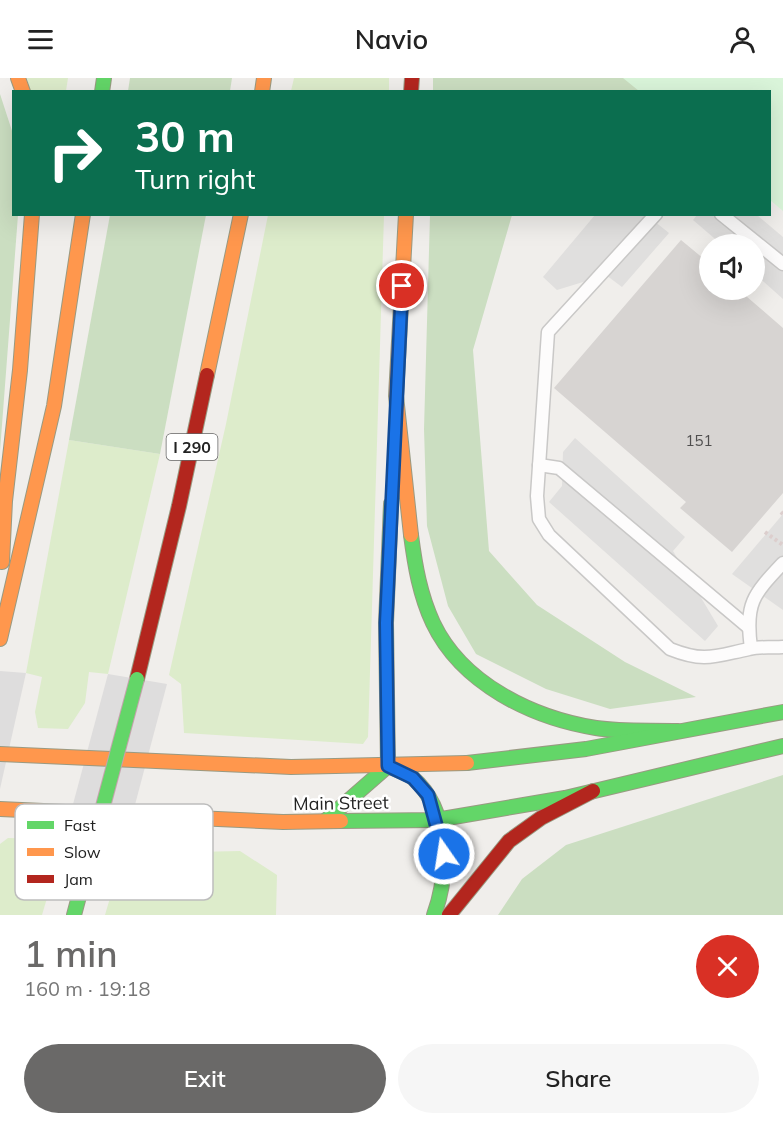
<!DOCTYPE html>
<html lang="en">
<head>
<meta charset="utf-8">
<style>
	body { margin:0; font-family:Mulish,sans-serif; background:#f6f6f6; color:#222; height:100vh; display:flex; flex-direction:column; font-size:22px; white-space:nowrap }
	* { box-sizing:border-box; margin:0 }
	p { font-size:20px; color:#767676 }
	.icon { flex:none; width:33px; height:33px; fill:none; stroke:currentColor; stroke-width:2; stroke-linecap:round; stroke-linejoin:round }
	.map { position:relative; height:837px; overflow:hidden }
	.side { display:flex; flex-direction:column; background:#fff; flex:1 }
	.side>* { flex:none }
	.top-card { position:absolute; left:12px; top:12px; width:759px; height:126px; border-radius:0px; box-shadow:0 6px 24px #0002; background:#0b6e4f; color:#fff; overflow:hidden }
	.fabs { position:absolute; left:699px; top:156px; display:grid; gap:12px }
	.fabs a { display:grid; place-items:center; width:66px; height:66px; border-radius:50%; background:#fff; box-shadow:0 6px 24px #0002; font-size:30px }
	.pin { position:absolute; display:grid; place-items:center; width:51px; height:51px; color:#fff; margin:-26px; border:3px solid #fff; border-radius:50%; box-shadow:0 2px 6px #0007 }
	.me { position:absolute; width:66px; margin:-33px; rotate:347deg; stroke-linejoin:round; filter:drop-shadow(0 0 4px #0008) }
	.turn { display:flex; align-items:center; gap:21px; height:126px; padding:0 24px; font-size:27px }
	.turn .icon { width:78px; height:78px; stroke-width:2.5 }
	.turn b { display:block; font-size:42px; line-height:51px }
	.round { display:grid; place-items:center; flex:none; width:63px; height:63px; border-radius:32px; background:#f6f6f6 }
	.headline { display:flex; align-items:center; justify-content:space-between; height:102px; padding:0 24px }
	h1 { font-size:36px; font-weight:600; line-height:45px; color:#6a6968 }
	.cta { display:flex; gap:12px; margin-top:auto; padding:12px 24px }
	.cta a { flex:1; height:69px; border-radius:36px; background:#6a6968; color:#fff; font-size:24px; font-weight:600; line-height:69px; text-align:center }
	.cta a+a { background:#f6f6f6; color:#222 }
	header { display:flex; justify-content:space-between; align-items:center; height:78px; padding:0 24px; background:#fff; font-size:27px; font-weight:600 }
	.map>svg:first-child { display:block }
	.grass { fill:#ddeccb }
	.forest { fill:#cbdec1 }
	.park { fill:#daf5da }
	.parking { fill:#e0dfde }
	.pier { fill:#dedddd }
	.building { fill:#d7d4d2 }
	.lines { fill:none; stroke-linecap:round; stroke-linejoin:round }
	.lane-casing { stroke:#c9c8c7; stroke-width:15 }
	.fast-casing { stroke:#999a82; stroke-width:16 }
	.slow-casing { stroke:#999a82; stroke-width:16 }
	.jam-casing { stroke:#999a82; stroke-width:16 }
	.path { stroke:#dccecd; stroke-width:4; stroke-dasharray:3 3; stroke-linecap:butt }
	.lane { stroke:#fdfcfc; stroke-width:12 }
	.fast { stroke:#63d668; stroke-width:14 }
	.slow { stroke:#ff974d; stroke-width:14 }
	.jam { stroke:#b3261e; stroke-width:14 }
	.fast-bridge-casing { stroke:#c5a2ac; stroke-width:16; stroke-linecap:butt }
	.fast-bridge { stroke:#63d668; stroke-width:14 }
	.route-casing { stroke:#114b97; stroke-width:15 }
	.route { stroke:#1a73e8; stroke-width:10 }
	.labels { text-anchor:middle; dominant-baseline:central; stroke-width:5; stroke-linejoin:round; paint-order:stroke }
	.number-label { font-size:15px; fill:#4f4e4e }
	.shield { fill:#fff; stroke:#646464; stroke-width:1.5 }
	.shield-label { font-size:16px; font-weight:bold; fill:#222 }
	.street-label { font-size:18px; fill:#222; stroke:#fff }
	.key { fill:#fff; stroke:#bdbdbd; stroke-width:1.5 }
	.key-label { font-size:16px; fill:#222 }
</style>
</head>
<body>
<header><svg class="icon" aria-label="menu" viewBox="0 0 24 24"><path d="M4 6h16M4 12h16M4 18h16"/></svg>Navio<svg class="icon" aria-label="person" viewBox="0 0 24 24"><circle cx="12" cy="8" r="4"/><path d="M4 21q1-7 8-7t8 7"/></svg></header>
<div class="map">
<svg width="783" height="837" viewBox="0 0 783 837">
	<rect width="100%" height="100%" fill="#f0eeeb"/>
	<g class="grass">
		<polygon points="27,0 68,0 66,13 30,13"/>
		<polygon points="294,0 389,0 389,13 291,13"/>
		<polygon points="268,137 384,137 368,659 363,666 184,655 181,606 169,597 226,346"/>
		<polygon points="69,362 160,376 108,596 89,594 85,625 68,651 38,650 35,634 42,599 26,595"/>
		<polygon points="8,760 45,761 60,776 42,837 0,837 0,766"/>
		<path d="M141 769 194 774 240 773 277 797 276 837H105C113 811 119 786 141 769Z"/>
	</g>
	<g class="forest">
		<polygon points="130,0 232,0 230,13 128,13"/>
		<polygon points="433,0 671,0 682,14 433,14"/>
		<polygon points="0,16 13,56 14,136 18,137 0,373"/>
		<polygon points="110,137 206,137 160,376 69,362"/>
		<polygon points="430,137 512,137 473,272 489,473 537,527 625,584 696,619 610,631 546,611 476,576 448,528 427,448 424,351"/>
		<polygon points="783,697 783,837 498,837 522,801 566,767"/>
	</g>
	<polygon class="park" points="623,0 783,0 783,133 770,122 770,14 639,13"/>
	<g class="parking">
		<polygon points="595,137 651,137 654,143 669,155 622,209 606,197 557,212 543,199"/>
		<polygon points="697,137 757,137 783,159 783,221 755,196 754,166 721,166 693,142"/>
		<polygon points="575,360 685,459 673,473 718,548 705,563 549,424 562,408 563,374"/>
		<polygon points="783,436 783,532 732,496"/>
	</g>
	<g class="pier">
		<polygon points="0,593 26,595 0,711"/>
		<polygon points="108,596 167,606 114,806 51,808"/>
	</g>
	<polygon class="building" points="681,162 710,186 710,212 739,212 783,250 783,415 732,474 680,430 686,424 554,310"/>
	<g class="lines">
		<defs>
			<g id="lane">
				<path d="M656 136 548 254 537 418 539 441 549 457 670 571C705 585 715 578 749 571 760 568 772 570 783 569"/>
				<polyline points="721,136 783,186"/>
				<polyline points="539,387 559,390 748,549"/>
				<path d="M751 570C745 525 753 517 783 485"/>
			</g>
			<g id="fast">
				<polyline points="102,14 104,0"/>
				<path d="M411 457C415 488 420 517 433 545 462 606 533 640 596 650 623 654 651 652 678 653"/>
				<polyline points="467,685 586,671 783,634"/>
				<path d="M388 688C396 692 406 694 413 700 450 732 449 796 434 837"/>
				<polyline points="325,743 388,688 386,545 391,426"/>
				<polyline points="341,743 436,742 565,720 783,668"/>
				<polyline points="74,837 82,807"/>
			</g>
			<g id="slow">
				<polyline points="18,0 23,14"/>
				<polyline points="262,14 264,0"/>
				<polyline points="406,136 396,318 411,457"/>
				<polyline points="207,297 241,136"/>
				<polyline points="2,484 5,423 20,292 32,136"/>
				<polyline points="0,561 54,328 83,136"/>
				<polyline points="0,676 291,689 467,685"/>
				<polyline points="0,731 283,744 341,743"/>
			</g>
			<g id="jam">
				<polyline points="411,14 412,0"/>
				<polyline points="137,601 179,428 207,297"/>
				<polyline points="449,837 509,763 541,740 593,713"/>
			</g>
		</defs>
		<use href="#lane" class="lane-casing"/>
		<use href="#fast" class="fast-casing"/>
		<use href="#slow" class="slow-casing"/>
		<use href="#jam" class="jam-casing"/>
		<g class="path">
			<polyline points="781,434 783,436"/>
			<polyline points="765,454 783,467"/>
		</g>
		<use href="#lane" class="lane"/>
		<use href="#fast" class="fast"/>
		<use href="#slow" class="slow"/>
		<use href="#jam" class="jam"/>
		<defs>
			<polyline id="fast-bridge" points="82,807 137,601"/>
		</defs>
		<use href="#fast-bridge" class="fast-bridge-casing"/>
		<use href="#fast-bridge" class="fast-bridge"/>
	</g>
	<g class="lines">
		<defs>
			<polyline id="route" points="402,208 386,545 388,688 413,700 428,717 444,776"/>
		</defs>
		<use href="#route" class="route-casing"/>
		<use href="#route" class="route"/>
	</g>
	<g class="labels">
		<g class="number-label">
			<text x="699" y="362">151</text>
		</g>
		<rect class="shield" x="166.5" y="356" width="51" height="26" rx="4.5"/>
		<g class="shield-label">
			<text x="192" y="369">I 290</text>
		</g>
		<g class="street-label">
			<text transform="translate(341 725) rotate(-1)">Main Street</text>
		</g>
	</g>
	<rect x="15" y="726" width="198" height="96" rx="9" class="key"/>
	<rect x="27" y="743" width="27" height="8" fill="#63d668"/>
	<rect x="27" y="770" width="27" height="8" fill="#ff974d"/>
	<rect x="27" y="797" width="27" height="8" fill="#b3261e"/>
	<g class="key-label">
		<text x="64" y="753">Fast</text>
		<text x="64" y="780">Slow</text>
		<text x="64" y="807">Jam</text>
	</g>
</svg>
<div class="fabs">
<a><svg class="icon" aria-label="sound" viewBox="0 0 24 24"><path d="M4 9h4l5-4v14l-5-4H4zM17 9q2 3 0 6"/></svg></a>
</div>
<div class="pin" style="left:402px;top:208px;background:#d93025"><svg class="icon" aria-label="arrive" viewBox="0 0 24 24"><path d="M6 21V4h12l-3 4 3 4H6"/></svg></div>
<svg class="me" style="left:444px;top:776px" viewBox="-20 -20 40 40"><circle r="17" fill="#1a73e8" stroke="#fff" stroke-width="3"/><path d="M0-11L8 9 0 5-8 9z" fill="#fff"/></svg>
<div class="top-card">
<div class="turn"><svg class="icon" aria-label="right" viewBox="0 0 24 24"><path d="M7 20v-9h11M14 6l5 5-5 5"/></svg><div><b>30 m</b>Turn right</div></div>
</div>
</div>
<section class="side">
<div class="headline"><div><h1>1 min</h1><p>160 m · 19:18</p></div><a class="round" style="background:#d93025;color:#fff"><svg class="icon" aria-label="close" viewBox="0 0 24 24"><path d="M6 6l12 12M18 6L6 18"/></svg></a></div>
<div class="cta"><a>Exit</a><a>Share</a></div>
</section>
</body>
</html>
